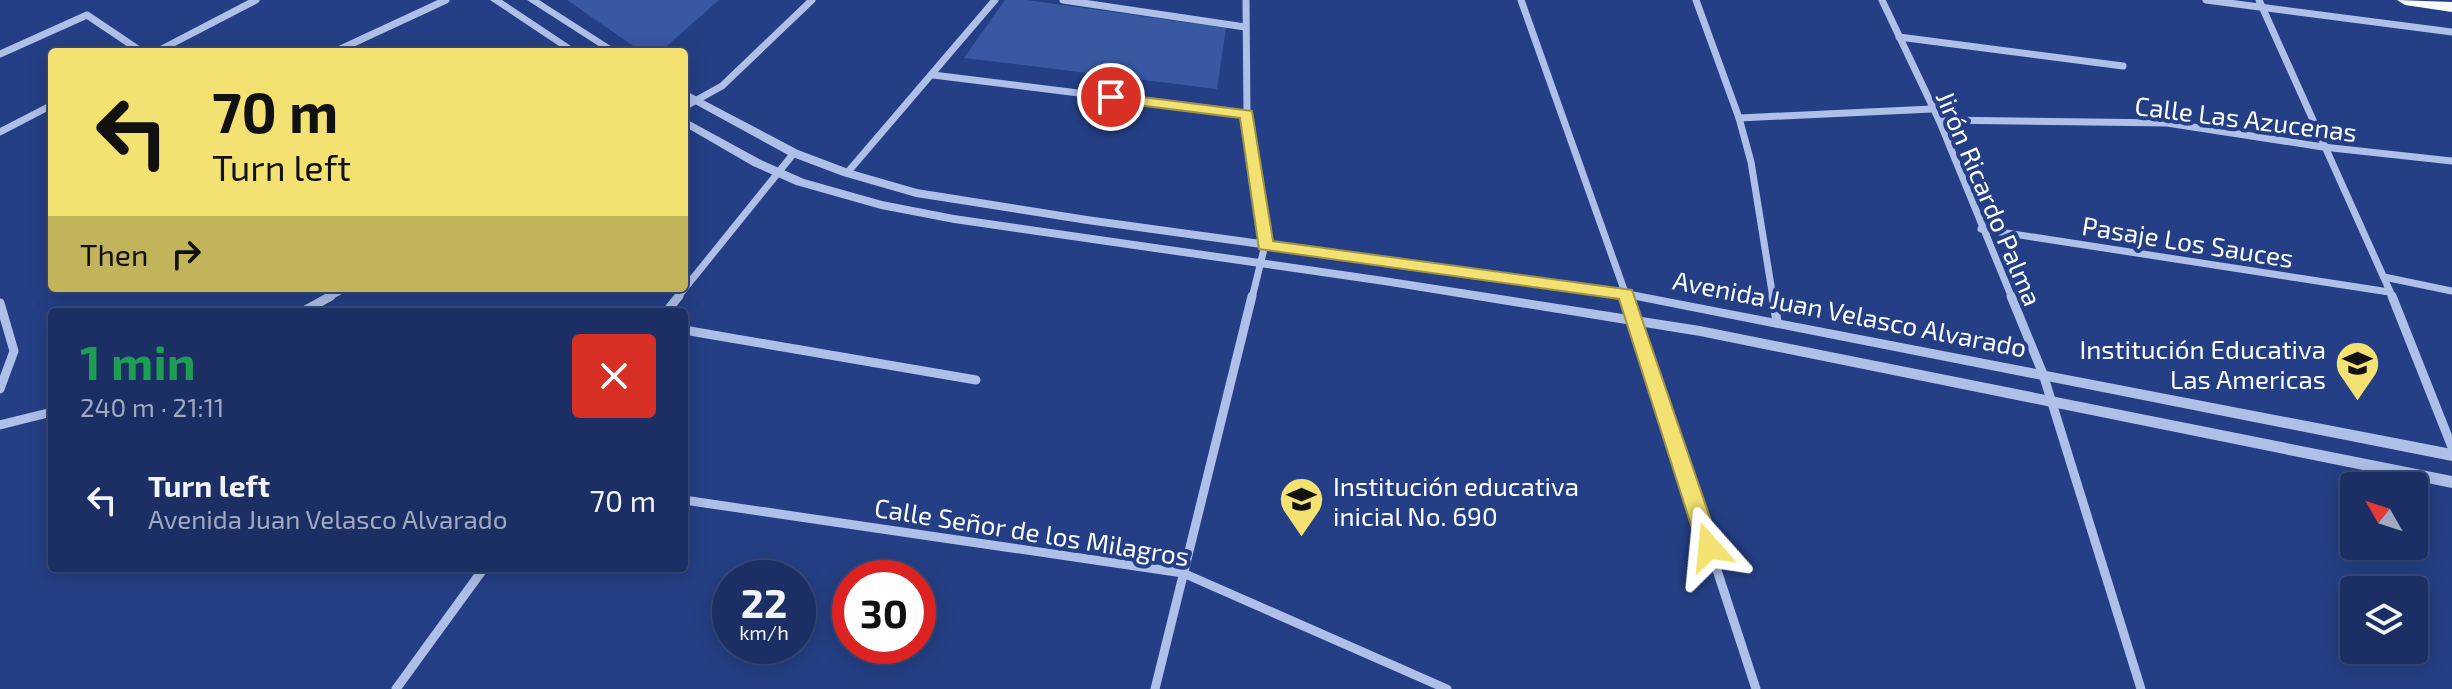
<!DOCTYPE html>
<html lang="en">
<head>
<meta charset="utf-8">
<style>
	body { margin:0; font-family:"Exo 2",sans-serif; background:#283b6d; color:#f1f3f6; height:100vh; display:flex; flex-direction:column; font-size:30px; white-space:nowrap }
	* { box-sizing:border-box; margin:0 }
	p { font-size:26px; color:#a0a9bf }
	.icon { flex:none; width:44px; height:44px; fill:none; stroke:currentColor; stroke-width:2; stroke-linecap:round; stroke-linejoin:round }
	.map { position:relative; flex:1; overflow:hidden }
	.sheet { position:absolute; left:48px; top:308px; width:640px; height:264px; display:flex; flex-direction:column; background:#1b2f64; border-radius:8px; box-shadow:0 4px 20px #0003,0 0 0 2px #394a78 }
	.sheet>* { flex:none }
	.hud { position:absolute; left:48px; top:48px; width:640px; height:244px; border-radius:8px; box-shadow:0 4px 20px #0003,0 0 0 2px #394a78; background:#f3e271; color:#111; overflow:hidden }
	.needle { width:52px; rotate:309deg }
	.controls { position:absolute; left:2340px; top:472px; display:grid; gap:16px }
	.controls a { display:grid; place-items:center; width:88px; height:88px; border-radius:8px; background:#1b2f64; box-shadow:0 4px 20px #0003,0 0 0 2px #394a78; font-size:40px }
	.speed { position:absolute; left:712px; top:560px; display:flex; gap:16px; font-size:40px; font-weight:700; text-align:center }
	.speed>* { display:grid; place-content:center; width:104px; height:104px; border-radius:50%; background:#1b2f64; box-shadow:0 4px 20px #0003,0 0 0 2px #394a78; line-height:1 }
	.speed small { font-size:20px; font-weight:400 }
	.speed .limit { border:12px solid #d22; background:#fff; color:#111 }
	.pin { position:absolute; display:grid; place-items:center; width:68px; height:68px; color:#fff; margin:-34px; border:4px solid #fff; border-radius:50%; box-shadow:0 2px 8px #0007 }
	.me { position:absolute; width:88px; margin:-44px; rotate:342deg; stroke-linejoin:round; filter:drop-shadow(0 0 6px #0008) }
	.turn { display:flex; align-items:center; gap:28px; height:168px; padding:0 32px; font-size:36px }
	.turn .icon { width:104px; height:104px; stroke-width:2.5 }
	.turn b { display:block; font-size:56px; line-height:68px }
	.then { display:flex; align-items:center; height:76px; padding:0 32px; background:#0003; gap:16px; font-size:30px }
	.round { display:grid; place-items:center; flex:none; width:84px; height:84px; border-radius:8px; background:#283b6d }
	.overview { display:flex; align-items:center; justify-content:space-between; height:136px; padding:0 32px }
	h1 { font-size:48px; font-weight:700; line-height:60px; color:#1e9e55 }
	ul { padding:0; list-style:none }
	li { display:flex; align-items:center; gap:24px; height:112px; padding:0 32px }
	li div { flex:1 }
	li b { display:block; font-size:30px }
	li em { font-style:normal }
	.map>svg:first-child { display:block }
	.green { fill:#3858a2 }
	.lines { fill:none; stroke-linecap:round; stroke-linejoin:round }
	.minor-far1 { stroke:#aebfe8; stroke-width:7 }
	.minor { stroke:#aebfe8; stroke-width:9 }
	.tertiary { fill:#aebfe8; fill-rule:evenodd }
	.trunk { fill:#f8fafe; fill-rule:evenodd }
	.route { fill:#f3e271; stroke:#9e9349; stroke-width:2 }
	.labels { text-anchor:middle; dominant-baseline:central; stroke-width:8; stroke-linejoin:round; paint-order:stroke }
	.street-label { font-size:26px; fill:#fff; stroke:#243f85 }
	.poi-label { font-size:26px; fill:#fff; stroke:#243f85; text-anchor:end }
</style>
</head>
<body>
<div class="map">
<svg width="2452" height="689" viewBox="0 0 2452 689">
	<rect width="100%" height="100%" fill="#243f85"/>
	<g class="green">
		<polygon points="567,0 719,0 660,52 642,52"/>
		<polygon points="1005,0 1027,0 1226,28 1217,89 964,58"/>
	</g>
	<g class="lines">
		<g class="minor-far1">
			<polyline points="1063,0 1245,27"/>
			<polyline points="1246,0 1247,114 1265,245 1252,298"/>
			<polyline points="1521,0 1627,298"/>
			<polyline points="1696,0 1739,118 1751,162 1773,298"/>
			<polyline points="1882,0 1939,120 2012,298"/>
			<polyline points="2206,0 2452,32"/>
			<polyline points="2259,0 2393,298"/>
			<polyline points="1899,37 2123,66"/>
			<polyline points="156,52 256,0"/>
			<polyline points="334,52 446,0"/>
			<polyline points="0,54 87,15 142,52"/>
			<polyline points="933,75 1247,114"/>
			<polyline points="684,107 722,86 812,0"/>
			<polyline points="1739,118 1932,109"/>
			<polyline points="1939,120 2167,123 2323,147 2452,161"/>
			<polyline points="0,132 52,105"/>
			<polyline points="847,173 995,0"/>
			<polyline points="1981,229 2389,292"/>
			<polyline points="2384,277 2452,291"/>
			<polyline points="327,298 346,288"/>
			<polyline points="677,298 794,153"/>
		</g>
		<g class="minor">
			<polyline points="1627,296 1756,689"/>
			<polyline points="1773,296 1777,322"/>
			<polyline points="2011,296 2043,374 2141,689"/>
			<polyline points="2392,296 2452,447"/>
			<polyline points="0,303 14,351 0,389"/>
			<polyline points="302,312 331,296"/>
			<polyline points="666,312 679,296"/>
			<polyline points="684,330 976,380"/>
			<polyline points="0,425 52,412"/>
			<polyline points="684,500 1183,573 1447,689"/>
			<polyline points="396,689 484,568"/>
			<polyline points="1155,689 1252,296"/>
		</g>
		<g class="tertiary">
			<polygon points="490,0 502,0 580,52 568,52"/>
			<polygon points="527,0 539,0 620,52 608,52"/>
			<polygon points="684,90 798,150 851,170 917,189 1087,216 1626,290 2452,449 2452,461 1626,298 1087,224 916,197 843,176 790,156 684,98"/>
			<polygon points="684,118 761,160 804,179 882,201 954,215 1384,277 1700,326 2452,476 2452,488 1700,336 1384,285 954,223 881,209 796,185 753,166 684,126"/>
		</g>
		<polygon class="trunk" points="2397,0 2452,2 2452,12 2405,5"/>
	</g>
	<polygon class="route" points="1111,93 1252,111 1273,241 1632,290 1720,547 1716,553 1709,556 1702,553 1698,547 1619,299 1259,249 1240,118 1106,101 1106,94"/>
	<defs>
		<symbol id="school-pin" viewBox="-11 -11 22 30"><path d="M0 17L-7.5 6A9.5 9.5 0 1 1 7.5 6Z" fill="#f3e271" stroke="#243f85"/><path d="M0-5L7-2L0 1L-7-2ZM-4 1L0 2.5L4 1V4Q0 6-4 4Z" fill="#111"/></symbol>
	</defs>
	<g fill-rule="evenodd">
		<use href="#school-pin" x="2332" y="338" width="51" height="69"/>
		<use href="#school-pin" x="1276" y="474" width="51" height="69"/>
	</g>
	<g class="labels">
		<g class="street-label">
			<text transform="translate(2246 118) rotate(7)">Calle Las Azucenas</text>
			<text transform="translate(1990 198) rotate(67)">Jirón Ricardo Palma</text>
			<text transform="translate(2188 241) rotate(9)">Pasaje Los Sauces</text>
			<text transform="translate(1850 313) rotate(11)">Avenida Juan Velasco Alvarado</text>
			<text transform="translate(1032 531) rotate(9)">Calle Señor de los Milagros</text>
		</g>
		<g class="poi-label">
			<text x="2326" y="348">Institución Educativa<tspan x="2326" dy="30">Las Americas</tspan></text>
			<text x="1333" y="485" text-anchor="start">Institución educativa<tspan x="1333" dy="30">inicial No. 690</tspan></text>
		</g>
	</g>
</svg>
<div class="controls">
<a><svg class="needle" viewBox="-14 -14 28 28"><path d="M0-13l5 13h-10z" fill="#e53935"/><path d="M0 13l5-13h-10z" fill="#a0a9bf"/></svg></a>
<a><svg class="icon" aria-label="layers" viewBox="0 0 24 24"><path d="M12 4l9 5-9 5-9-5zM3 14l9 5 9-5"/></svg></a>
</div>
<div class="speed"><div>22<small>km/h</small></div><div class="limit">30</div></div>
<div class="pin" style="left:1111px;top:97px;background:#d93025"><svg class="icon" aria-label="arrive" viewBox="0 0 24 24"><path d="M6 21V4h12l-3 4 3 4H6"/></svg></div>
<svg class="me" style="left:1709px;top:547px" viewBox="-20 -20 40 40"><path d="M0-17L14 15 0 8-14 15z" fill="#f3e271" stroke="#fff" stroke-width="4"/></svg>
<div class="hud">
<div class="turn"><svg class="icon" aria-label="left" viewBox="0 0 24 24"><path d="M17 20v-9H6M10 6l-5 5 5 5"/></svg><div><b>70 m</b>Turn left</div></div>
<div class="then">Then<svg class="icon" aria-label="right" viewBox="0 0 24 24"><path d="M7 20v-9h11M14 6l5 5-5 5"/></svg></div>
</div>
<section class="sheet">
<div class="overview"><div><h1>1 min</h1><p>240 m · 21:11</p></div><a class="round" style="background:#d93025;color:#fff"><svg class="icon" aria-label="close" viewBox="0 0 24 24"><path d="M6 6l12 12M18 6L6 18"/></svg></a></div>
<ul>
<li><svg class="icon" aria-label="left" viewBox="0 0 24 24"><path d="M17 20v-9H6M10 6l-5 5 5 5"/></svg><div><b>Turn left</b><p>Avenida Juan Velasco Alvarado</p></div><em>70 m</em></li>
</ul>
</section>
</div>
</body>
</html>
